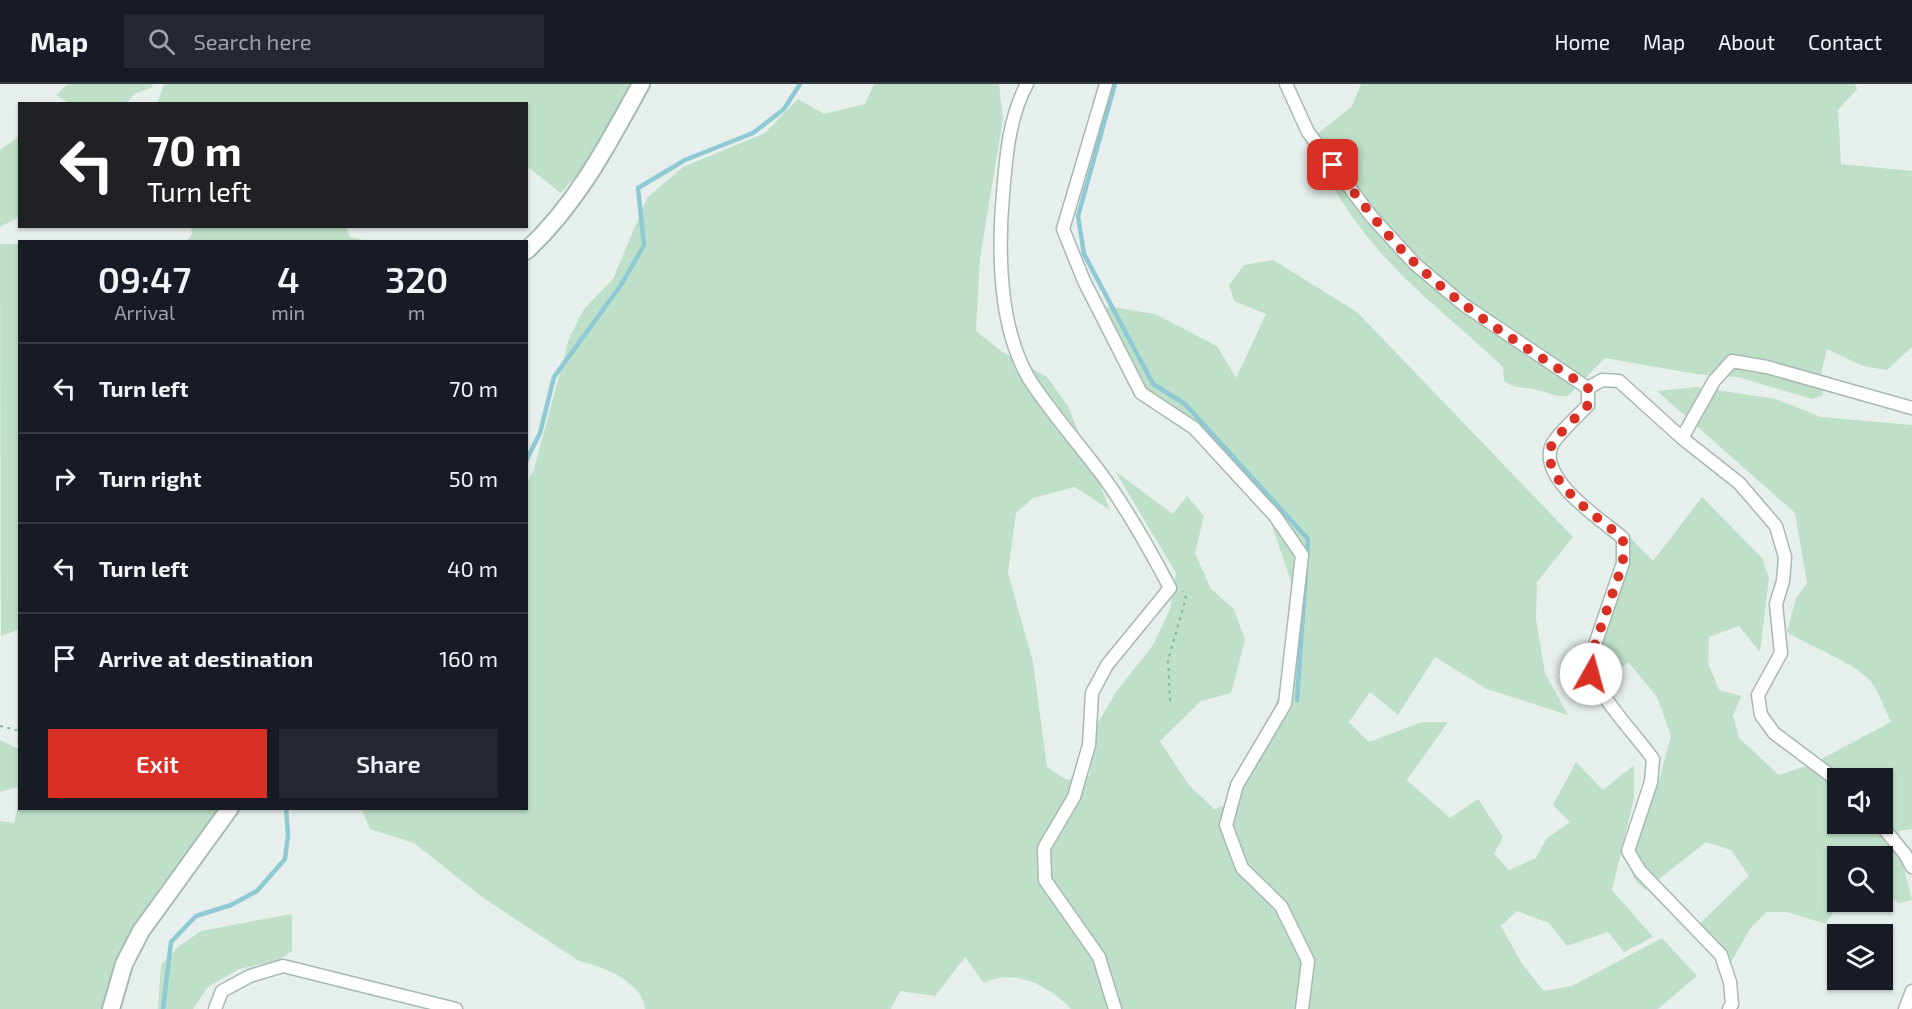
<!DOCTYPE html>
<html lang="en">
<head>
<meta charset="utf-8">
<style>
	body { margin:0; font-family:"Exo 2",sans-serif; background:#242831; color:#f1f3f6; height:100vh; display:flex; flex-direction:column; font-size:22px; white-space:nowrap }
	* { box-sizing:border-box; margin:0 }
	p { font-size:20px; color:#9ea1a6 }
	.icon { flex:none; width:33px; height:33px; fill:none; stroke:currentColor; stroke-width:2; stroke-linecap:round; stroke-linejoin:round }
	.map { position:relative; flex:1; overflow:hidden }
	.side { position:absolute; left:18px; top:156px; width:510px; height:570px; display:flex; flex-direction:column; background:#171b24; border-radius:0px; box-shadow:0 2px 4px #0004 }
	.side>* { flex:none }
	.hud { position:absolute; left:18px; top:18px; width:510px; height:126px; border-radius:0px; box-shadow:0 2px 4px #0004; background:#202124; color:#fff; overflow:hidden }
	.fabs { position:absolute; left:1827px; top:684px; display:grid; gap:12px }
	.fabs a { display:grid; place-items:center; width:66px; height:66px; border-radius:0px; background:#171b24; box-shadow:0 2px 4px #0004; font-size:30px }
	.pin { position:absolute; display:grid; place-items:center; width:51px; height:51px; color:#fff; margin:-26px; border-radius:12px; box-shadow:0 3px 9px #0006 }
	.me { position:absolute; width:66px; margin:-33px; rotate:7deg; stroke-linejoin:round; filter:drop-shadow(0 0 4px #0008) }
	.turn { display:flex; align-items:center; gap:21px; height:126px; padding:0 30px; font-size:27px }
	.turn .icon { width:78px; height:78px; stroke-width:2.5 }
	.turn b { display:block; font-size:42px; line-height:51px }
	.eta { display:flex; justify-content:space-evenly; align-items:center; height:102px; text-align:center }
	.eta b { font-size:36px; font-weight:600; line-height:42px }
	.primary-button { display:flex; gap:12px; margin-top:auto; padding:12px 30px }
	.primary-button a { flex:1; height:69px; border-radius:0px; background:#d93025; color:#fff; font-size:24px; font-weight:600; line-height:69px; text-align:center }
	.primary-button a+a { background:#242831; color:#f1f3f6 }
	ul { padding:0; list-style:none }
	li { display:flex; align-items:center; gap:18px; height:90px; padding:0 30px; border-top:2px solid #363941 }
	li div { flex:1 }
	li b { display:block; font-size:22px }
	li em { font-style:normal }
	header { display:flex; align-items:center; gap:36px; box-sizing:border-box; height:84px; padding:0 30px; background:#171b24; border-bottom:2px solid #363941 }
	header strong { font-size:28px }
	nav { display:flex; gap:33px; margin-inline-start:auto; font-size:21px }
	.search { width:420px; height:54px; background:#242831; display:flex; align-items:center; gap:15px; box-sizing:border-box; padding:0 21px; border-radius:0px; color:#9ea1a6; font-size:22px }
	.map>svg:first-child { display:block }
	.green { fill:#bfe0c8; fill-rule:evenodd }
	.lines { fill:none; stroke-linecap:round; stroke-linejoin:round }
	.stream { stroke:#8ec9d4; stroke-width:4.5 }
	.street-casing { stroke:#a8b8b2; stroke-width:15 }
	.secondary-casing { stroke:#a4bbb3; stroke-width:20 }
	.path { stroke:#86b3a5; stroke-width:2; stroke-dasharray:3 4.5; stroke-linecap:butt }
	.street { stroke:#fff; stroke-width:12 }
	.secondary { stroke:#fff; stroke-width:16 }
	.route { stroke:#d93025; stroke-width:10; stroke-dasharray:0 18 }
</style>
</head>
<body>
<header>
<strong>Map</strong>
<div class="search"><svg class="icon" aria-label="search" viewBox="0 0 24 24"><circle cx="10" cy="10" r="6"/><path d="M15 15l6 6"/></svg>Search here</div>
<nav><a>Home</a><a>Map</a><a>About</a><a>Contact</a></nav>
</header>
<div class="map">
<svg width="1912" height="925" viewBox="0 0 1912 925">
	<rect width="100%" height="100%" fill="#e6efeb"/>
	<g class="green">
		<polygon points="68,0 153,0 151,4 136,9 125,20 69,19 56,11"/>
		<polygon points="164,0 632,0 583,84 561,109 529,84 527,86 526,20 157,20"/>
		<path d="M874 0H999L1003 35 980 174 976 247 1001 267 1047 293 1068 322 1110 426 1075 403 1033 414 1016 429 1008 489 1033 578 1047 683 1067 696 1089 692 1098 639 1116 608 1153 561 1170 525 1176 489 1115 387 1173 430 1187 412 1204 432 1195 469 1211 505 1234 525 1245 556 1231 609 1201 617 1160 657 1188 700 1214 725 1234 719 1251 684 1297 564 1294 506 1271 439 1213 368 1165 329 1120 274 1106 222 1155 230 1217 262 1236 294 1266 230 1234 217 1229 201 1244 181 1273 176 1357 228 1573 453 1537 498 1536 535 1545 589 1568 631 1487 605 1435 573 1398 631 1370 608 1349 638 1369 658 1422 638H1448L1407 696 1450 734 1478 715 1503 753 1494 770 1509 786 1536 774 1546 755 1570 738 1553 721 1576 678 1603 706 1634 681V714L1612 806 1653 853 1624 868 1608 848 1567 862 1549 839 1517 827 1501 842 1522 880 1544 907 1572 902 1662 854 1697 892 1658 925H1071C1048 901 1015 884 984 899L965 873 935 912 900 907 891 925H645C644 899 601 881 579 877L482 813 414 759 370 745 361 724H526L527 399 534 385 569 255 584 225 613 195 647 114 683 83 765 49 798 15 824 30 865 20Z"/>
		<path d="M1361 0H1855L1857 5 1838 26 1841 80 1912 87V263L1887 286 1863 282 1827 265 1821 291 1823 311 1812 315 1738 293 1696 290 1605 274 1568 312C1555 313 1549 309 1538 306 1525 302 1516 306 1504 297L1503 283C1459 241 1408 203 1369 155 1345 125 1326 92 1306 59L1352 22Z"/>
		<polygon points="19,52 19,133 0,143 0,66"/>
		<polygon points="346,142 350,153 367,157 187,157 192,150 191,143"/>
		<polygon points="0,160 20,160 20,545 1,552"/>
		<path d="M1697 303 1776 315 1821 333 1912 341V745L1899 747 1904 784 1912 816 1898 819C1883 808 1883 790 1882 772H1838L1839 818 1826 840 1787 828H1767L1750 845 1726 887 1692 847 1749 792 1731 766 1706 758 1645 806 1633 793 1631 769 1636 746 1660 693 1671 652 1657 613 1628 578 1596 603 1583 587 1619 472 1613 436 1653 477 1702 413 1762 474 1769 494 1760 568 1739 542 1709 553 1708 579 1719 606 1741 612 1733 632 1739 654 1779 691 1810 681 1891 638C1885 626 1880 611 1872 599 1859 580 1808 562 1787 548L1796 514 1807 499 1795 429 1657 307ZM1838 694H1882V740H1838Z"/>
		<polygon points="0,656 19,665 19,714 17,703 0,708"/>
		<path d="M19 718 20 724 219 725C178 783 112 852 103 925H0V737L14 739Z"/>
		<polygon points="292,830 292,867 277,877 239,885 208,903 193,925 158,925 161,881 178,863 201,847"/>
	</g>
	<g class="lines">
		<g class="stream">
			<polyline points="1115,0 1078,132 1084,170 1153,300 1185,320 1308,455 1307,472"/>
			<polyline points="526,377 540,349 554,293 621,201 644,161 638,104 685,76 753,49 784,25 800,0"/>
			<polyline points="1297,616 1306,487"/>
			<polyline points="163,925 171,858 196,832 231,821 257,807 285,775 288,751 286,724"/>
		</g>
		<defs>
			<g id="street">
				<path d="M1027 0C1009 33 1006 73 1003 110 998 167 999 242 1028 293 1047 324 1080 361 1102 391 1128 426 1150 466 1170 504L1107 581 1092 609 1089 661 1074 713 1044 764 1045 796 1099 873 1115 925"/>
				<polyline points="1106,0 1063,145 1084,197 1141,309 1194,344 1275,432 1302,471 1285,620 1237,701 1226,741 1242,784 1281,822 1308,877 1302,925"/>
				<polyline points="1286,0 1308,48 1371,132 1415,180 1464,221 1588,304 1602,296 1619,297 1682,354 1739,399 1776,442 1785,473 1783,497 1776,520 1781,569 1758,611 1761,631 1774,649 1838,697"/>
				<path d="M1588 304V321C1579 331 1555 352 1551 363 1540 396 1600 435 1623 454V479L1589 578C1594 609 1634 648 1653 675L1651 698 1628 767 1640 787 1721 871 1730 898 1732 920 1729 925"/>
				<polyline points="1682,354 1714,297 1732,277 1767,283 1912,324"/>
				<polyline points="1880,740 1905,770 1912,783"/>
				<polyline points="215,925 222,907 250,892 283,882 456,925"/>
				<polyline points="1905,925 1912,907"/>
			</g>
			<g id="secondary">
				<path d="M526 167C577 120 608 60 641 0"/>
				<polyline points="111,925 124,880 141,847 230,724"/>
			</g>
		</defs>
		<use href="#street" class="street-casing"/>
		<use href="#secondary" class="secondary-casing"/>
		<g class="path">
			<polyline points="1170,617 1168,576 1186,514 1183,507"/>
			<polyline points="0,642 20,647"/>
		</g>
		<use href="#street" class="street"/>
		<use href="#secondary" class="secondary"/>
	</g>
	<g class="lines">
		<path class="route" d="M1333 81C1359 115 1385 151 1416 180 1467 229 1529 265 1588 304V321C1579 331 1555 352 1551 363 1540 396 1600 435 1623 454V479L1589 578 1591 590"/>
	</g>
</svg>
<div class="fabs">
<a><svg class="icon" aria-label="sound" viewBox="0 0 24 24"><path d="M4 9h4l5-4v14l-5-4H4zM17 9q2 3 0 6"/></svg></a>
<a><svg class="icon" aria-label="search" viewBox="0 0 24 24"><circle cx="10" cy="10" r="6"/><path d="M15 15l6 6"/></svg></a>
<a><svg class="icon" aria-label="layers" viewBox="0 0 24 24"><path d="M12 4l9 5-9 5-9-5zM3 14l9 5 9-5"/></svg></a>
</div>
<div class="pin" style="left:1333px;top:81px;background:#d93025"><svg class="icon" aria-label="arrive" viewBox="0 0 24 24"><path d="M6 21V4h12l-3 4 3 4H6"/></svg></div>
<svg class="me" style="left:1591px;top:590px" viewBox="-20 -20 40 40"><circle r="19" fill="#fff"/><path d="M0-13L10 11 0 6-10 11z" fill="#d93025"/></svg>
<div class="hud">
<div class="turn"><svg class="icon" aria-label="left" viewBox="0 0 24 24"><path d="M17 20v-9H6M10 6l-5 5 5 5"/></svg><div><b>70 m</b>Turn left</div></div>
</div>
<section class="side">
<div class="eta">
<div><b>09:47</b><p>Arrival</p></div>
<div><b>4</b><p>min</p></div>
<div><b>320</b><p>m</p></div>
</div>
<ul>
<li><svg class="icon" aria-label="left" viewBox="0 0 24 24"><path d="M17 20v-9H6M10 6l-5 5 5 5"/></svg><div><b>Turn left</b></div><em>70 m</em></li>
<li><svg class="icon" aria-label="right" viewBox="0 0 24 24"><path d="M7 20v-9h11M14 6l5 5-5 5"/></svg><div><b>Turn right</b></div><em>50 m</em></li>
<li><svg class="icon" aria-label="left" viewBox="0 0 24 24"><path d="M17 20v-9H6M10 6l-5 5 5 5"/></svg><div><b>Turn left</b></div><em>40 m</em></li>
<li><svg class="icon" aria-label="arrive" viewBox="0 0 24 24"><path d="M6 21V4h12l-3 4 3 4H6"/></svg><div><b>Arrive at destination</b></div><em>160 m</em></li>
</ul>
<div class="primary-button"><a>Exit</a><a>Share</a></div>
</section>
</div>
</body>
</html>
